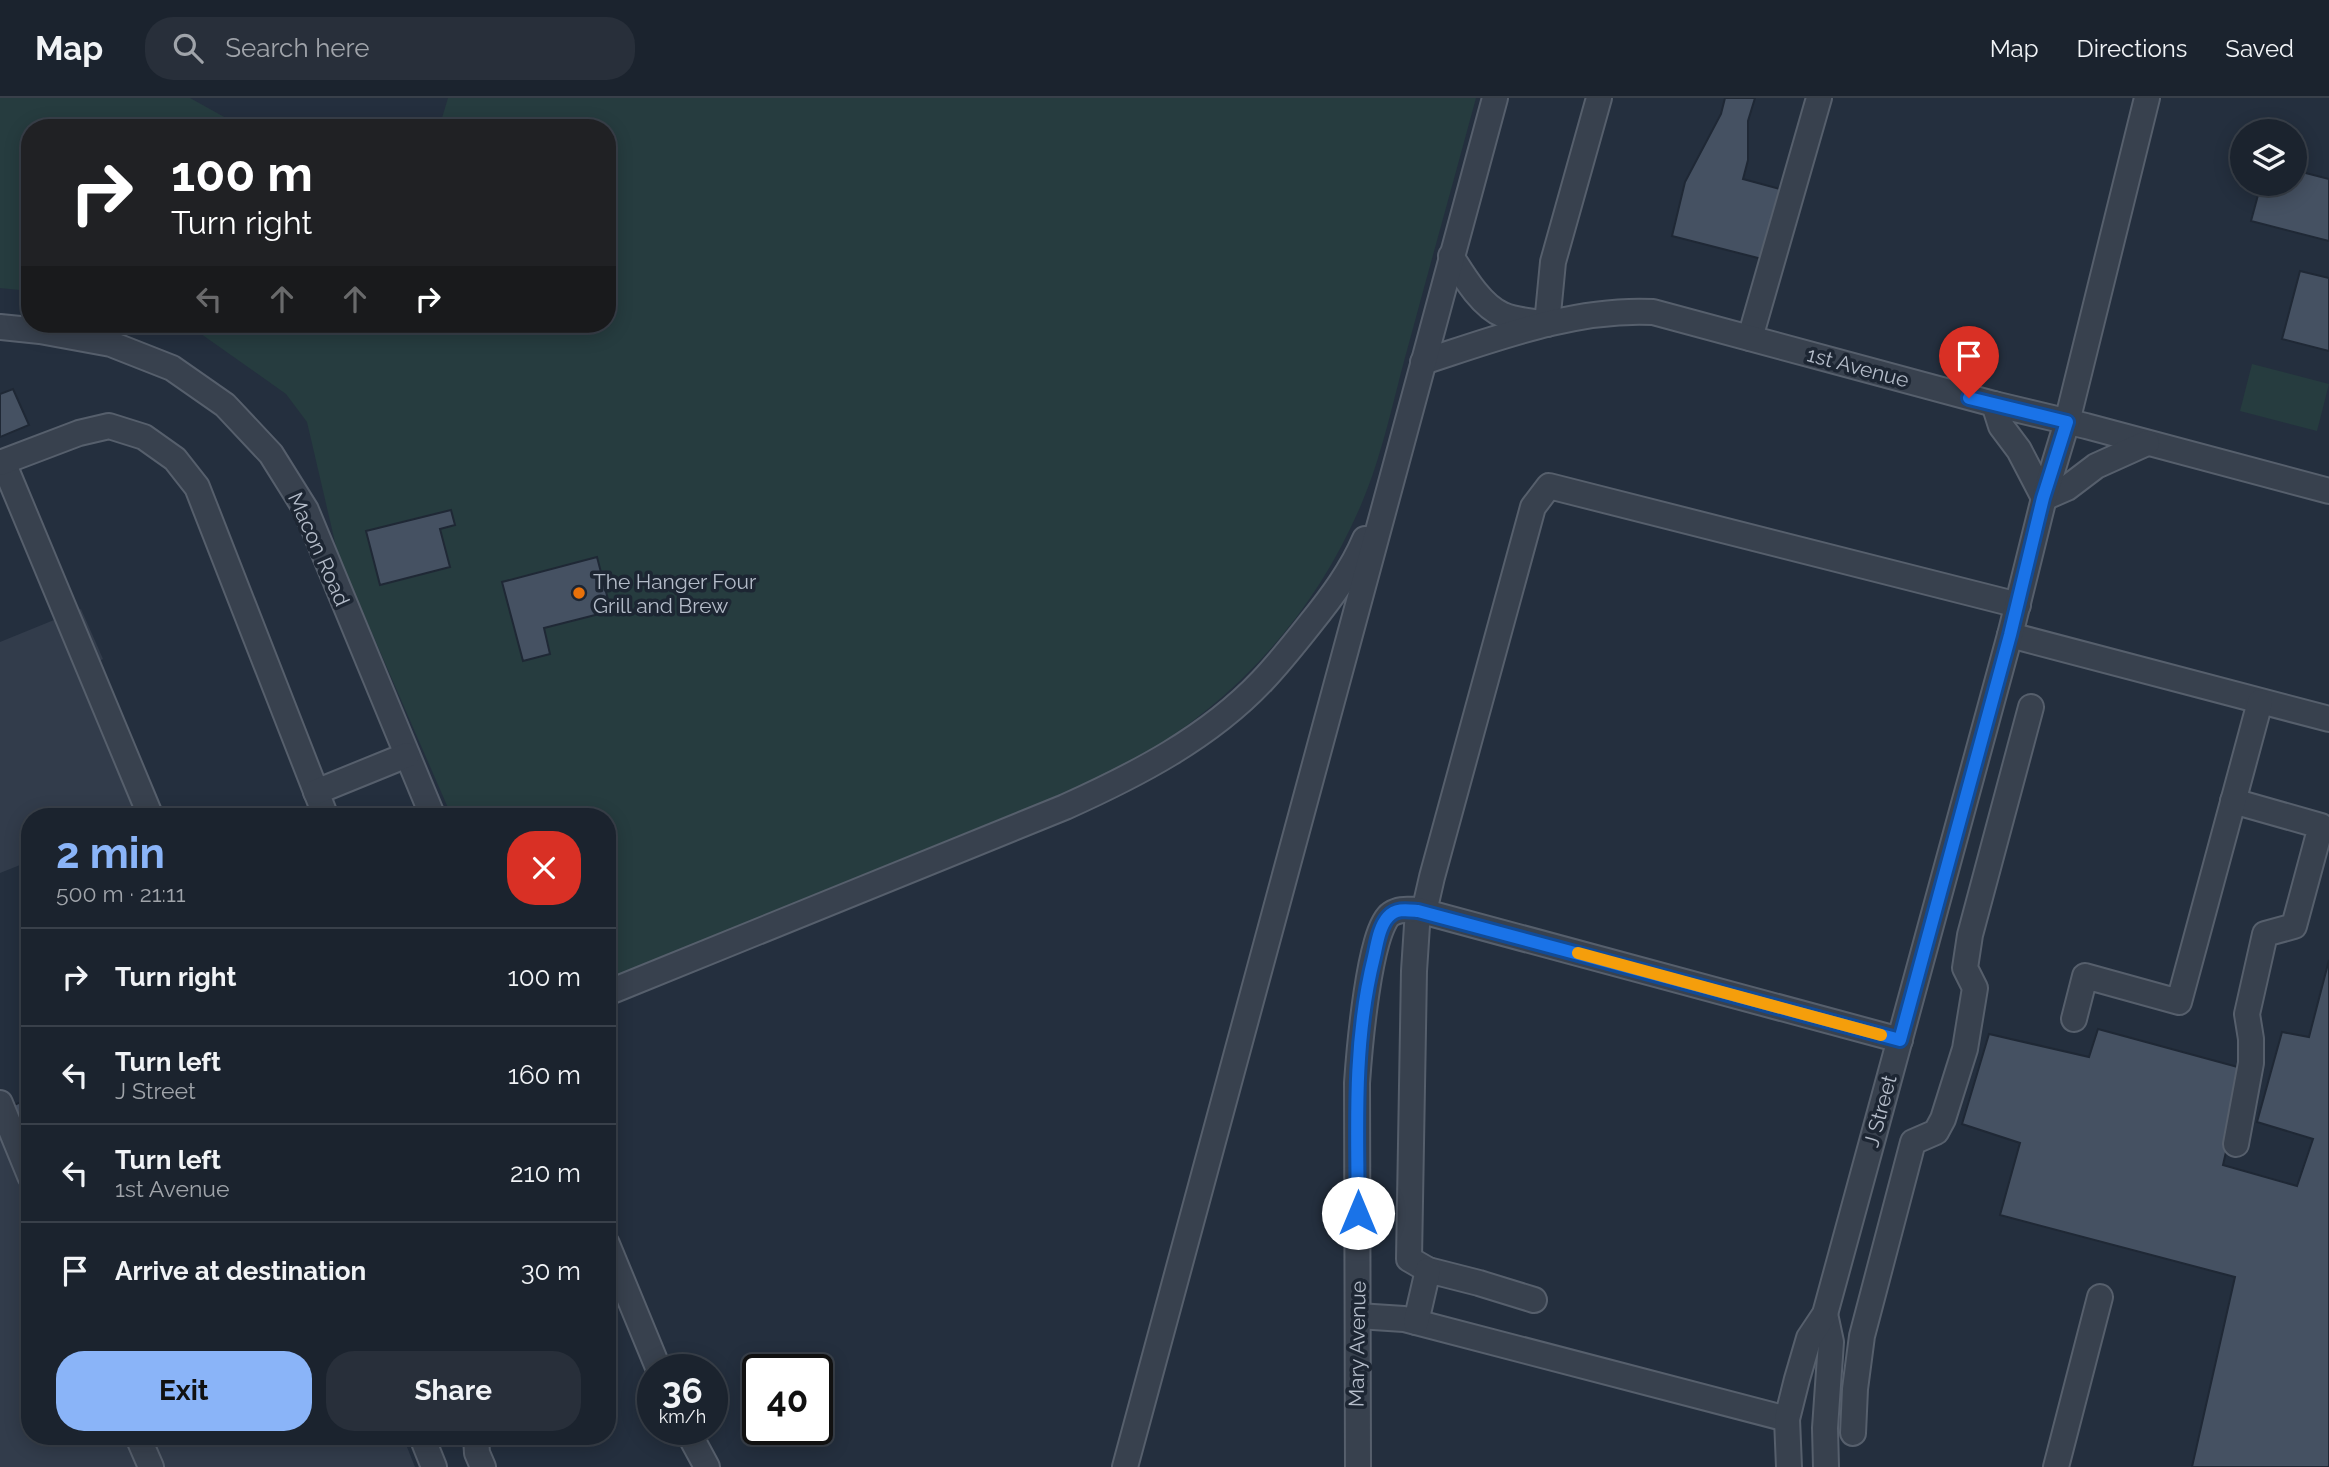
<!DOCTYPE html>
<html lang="en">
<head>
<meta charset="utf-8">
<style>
	body { margin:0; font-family:Raleway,sans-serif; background:#282f3a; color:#f1f3f6; height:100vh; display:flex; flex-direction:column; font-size:26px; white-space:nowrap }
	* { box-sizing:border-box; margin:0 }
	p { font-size:23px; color:#a0a4aa }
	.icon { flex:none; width:38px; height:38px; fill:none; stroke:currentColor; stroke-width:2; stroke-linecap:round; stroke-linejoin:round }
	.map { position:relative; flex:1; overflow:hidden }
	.drawer { position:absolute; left:21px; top:710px; width:595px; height:637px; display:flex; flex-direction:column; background:#1b232e; border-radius:28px; box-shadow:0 4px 18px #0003,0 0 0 2px #39404a }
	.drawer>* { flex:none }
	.guide { position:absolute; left:21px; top:21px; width:595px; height:214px; border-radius:28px; box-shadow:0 4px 18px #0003,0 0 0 2px #39404a; background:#202124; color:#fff; overflow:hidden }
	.buttons { position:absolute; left:2230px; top:21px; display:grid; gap:14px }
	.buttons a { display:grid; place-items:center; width:77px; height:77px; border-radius:50%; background:#1b232e; box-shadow:0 4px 18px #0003,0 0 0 2px #39404a; font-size:35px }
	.speed { position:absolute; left:637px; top:1256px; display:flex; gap:14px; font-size:35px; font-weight:700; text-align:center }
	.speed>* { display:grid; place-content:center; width:91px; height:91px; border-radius:50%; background:#1b232e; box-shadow:0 4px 18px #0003,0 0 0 2px #39404a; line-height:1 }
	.speed small { font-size:18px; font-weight:400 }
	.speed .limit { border:4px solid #111; border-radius:10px; background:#fff; color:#111 }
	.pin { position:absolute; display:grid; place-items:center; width:60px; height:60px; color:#fff; margin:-72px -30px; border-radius:50% 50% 50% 0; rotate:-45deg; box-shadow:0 0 7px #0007 }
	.pin .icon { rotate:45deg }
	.me { position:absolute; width:77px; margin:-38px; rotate:0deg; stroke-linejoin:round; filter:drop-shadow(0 0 5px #0008) }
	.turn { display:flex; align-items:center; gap:24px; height:147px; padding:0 35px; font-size:32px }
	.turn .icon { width:91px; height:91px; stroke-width:2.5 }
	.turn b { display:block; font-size:49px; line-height:60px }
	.lanes { display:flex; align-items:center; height:66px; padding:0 35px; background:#0003; justify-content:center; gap:35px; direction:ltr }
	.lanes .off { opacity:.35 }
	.round { display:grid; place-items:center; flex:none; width:74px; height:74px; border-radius:28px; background:#282f3a }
	.summary { display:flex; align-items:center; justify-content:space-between; height:119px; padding:0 35px }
	h1 { font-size:42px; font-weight:700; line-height:52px; color:#8ab4f8 }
	.button { display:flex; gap:14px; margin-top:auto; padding:14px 35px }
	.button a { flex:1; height:80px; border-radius:28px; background:#8ab4f8; color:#111; font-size:28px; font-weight:700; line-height:80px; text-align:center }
	.button a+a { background:#282f3a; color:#f1f3f6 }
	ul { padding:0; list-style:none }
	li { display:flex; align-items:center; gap:21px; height:98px; padding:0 35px; border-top:2px solid #39404a }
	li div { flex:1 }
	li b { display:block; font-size:26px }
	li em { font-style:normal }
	header { display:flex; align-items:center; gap:42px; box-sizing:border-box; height:98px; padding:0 35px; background:#1b232e; border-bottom:2px solid #39404a }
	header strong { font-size:33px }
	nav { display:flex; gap:38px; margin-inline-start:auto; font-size:24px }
	.search { width:490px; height:63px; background:#282f3a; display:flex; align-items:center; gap:18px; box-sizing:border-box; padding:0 24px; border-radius:28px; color:#a0a4aa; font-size:26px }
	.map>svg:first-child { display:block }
	.airport { fill:#323c4b }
	.green { fill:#263c3f }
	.building { fill:#455162; stroke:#1f2835; stroke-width:2 }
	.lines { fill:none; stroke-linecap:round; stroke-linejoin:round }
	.minor-casing { stroke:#565f6c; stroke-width:28 }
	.path { stroke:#44595c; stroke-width:3.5; stroke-dasharray:5 5; stroke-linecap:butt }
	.minor { stroke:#38414e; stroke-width:24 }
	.route-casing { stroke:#114b97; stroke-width:18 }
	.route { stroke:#1a73e8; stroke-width:12 }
	.slow { stroke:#f59e0b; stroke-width:12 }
	.food-dot { fill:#e8710a; stroke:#1d2633; stroke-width:2.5 }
	.labels { text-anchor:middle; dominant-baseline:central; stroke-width:7; stroke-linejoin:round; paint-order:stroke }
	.street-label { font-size:21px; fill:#b4bcc9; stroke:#1d2633 }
	.poi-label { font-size:21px; fill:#b4bcc9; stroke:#1d2633; text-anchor:start }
</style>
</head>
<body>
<header>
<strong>Map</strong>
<div class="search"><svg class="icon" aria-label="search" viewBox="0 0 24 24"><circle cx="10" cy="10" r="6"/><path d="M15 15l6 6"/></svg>Search here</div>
<nav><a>Map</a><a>Directions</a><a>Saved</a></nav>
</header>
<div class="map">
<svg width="2329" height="1369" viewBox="0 0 2329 1369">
	<rect width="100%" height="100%" fill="#242f3e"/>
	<g class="airport">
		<polygon points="81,511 103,561 90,567 147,714 134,719 30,719 30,763 0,775 0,544"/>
		<polygon points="0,991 30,1063 30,1339 403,1339 415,1369 0,1369"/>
	</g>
	<g class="green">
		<polygon points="0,0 190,0 244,30 30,30 30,193 0,190"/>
		<path d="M448 0H1476C1454 82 1431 163 1409 245 1394 298 1383 356 1361 407 1313 519 1234 605 1129 665 1108 677 1084 686 1062 696L607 881V719H452L338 457 307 324 286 296 187 226H607V30H439Z"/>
		<polygon points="2252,266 2329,286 2317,333 2240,313"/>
	</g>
	<g class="building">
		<polygon points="1725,0 1755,0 1748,23 1748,62 1743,81 1780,91 1762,161 1672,138 1685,84 1721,16"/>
		<polygon points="2294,72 2329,81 2329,143 2251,123 2261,86 2294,86"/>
		<polygon points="2300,173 2329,180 2329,253 2282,241"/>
		<polygon points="13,291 29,327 0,339 0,296"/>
		<polygon points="451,412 455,427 440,431 450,469 380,487 366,433"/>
		<polygon points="597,459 611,513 544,530 550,556 523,563 502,484"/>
		<polygon points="2329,862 2329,1369 2192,1369 2235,1179 2000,1117 2020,1045 1962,1026 1989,936 2089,959 2098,931 2245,971 2223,1067 2297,1088 2313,1041 2257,1024 2282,934 2309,939"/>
		<polygon points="30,1000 30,1046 14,1007"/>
	</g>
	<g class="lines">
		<defs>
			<g id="minor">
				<path d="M1451 158C1463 177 1481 208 1503 217 1516 223 1533 223 1547 226L1553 164 1599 0"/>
				<polyline points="0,229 40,233 111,246 172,270 225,307 271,356 306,412 433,719"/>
				<polyline points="1750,240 1819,0"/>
				<path d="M1423 264C1497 240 1575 210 1653 214L1994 306 2086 328 2329 393"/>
				<polyline points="1994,306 2001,328 2019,352 2044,400 2067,390 2096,368 2147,345"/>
				<polyline points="3,364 151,719"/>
				<polyline points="0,365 79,335 109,328 144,339 175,361 197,389 326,719"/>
				<polyline points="2010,537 2329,621"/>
				<polyline points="316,694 407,657"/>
				<polyline points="2233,703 2321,728 2294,828 2265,836 2247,916 2251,941 2251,965 2236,1046"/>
				<polyline points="1418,812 1414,873 1409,1161 1428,1172 1479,1185 1534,1202"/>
				<polyline points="1424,814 1432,779 1533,409 1549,388 2018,507"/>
				<path d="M607 895 1065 709C1136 677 1208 640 1262 583 1279 565 1295 545 1310 526 1331 500 1352 472 1365 441"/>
				<polyline points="2074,921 2085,878 2179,904 2260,604"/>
				<polyline points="0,1005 30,1078"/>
				<polyline points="607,1146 659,1272"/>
				<polyline points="1825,1216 1831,1244 1825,1330 1826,1369"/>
				<polyline points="1358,1218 1404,1221 1787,1321"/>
				<polyline points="1416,1224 1428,1172"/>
				<polyline points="687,1332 707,1369"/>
				<polyline points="1853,1335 1855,1291 1862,1238 1913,1044 1936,1034 1943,1021 1965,951 1975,890 1965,870 1970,837 2031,609"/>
				<polyline points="138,1339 151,1369"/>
				<polyline points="422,1339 434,1369"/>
				<polyline points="476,1339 477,1355 483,1369"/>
				<polyline points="1125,1369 1495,0"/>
				<path d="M1358 1369 1357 985C1359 956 1369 830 1391 816 1400 810 1408 812 1418 812L1900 942"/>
				<polyline points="1789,1369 1787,1321 1797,1281 1809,1240 1825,1216 2010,537 2044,400 2067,324 2147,0"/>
				<polyline points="2056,1369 2100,1199"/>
			</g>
		</defs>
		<use href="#minor" class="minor-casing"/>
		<polyline class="path" points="607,1111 613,1126"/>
		<use href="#minor" class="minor"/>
	</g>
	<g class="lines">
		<defs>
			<path id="route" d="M1358 1115C1357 1029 1353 943 1374 859 1377 846 1379 829 1388 819 1396 810 1407 812 1418 813L1900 942 2010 537 2043 400 2067 324 1969 300"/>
		</defs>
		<use href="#route" class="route-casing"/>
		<use href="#route" class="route"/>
		<polyline class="slow" points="1578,855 1881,937"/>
	</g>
	<circle class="food-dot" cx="579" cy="495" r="7"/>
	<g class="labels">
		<g class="street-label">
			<text transform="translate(1858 269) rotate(15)">1st Avenue</text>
			<text transform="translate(319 451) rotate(66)">Macon Road</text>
			<text transform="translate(1880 1013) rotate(-75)">J Street</text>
			<text transform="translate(1357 1246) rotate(-89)">Mary Avenue</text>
		</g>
		<g class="poi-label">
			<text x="593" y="483">The Hanger Four<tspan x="593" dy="24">Grill and Brew</tspan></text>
		</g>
	</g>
</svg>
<div class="buttons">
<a><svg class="icon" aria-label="layers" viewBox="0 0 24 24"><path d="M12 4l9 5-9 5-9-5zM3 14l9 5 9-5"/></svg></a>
</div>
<div class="speed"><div>36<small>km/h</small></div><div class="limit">40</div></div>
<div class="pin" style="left:1969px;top:300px;background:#d93025"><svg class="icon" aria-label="arrive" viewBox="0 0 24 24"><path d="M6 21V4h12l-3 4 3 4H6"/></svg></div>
<svg class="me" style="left:1358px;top:1115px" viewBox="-20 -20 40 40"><circle r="19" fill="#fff"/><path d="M0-13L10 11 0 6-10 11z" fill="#1a73e8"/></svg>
<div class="guide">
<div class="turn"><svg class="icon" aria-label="right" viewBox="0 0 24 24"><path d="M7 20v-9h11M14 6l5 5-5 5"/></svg><div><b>100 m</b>Turn right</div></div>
<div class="lanes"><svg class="icon off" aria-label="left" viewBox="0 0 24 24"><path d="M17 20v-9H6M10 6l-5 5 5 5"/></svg><svg class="icon off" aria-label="ahead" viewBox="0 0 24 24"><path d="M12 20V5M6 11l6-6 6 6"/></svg><svg class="icon off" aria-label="ahead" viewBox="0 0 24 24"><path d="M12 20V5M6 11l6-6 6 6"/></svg><svg class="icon" aria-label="right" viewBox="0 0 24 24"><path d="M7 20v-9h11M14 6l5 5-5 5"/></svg></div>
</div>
<section class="drawer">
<div class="summary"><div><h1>2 min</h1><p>500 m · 21:11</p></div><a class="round" style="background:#d93025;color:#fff"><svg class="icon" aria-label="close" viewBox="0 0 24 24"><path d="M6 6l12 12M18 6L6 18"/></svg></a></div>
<ul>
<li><svg class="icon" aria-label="right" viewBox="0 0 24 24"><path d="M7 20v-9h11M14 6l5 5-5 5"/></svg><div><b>Turn right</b></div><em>100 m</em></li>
<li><svg class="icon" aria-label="left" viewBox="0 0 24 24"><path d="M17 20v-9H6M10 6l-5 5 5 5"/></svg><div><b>Turn left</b><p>J Street</p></div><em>160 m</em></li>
<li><svg class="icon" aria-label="left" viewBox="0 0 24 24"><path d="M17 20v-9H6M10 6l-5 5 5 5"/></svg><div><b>Turn left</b><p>1st Avenue</p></div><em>210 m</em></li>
<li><svg class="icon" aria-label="arrive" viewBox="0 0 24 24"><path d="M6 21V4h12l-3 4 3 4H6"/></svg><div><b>Arrive at destination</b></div><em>30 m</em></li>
</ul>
<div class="button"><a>Exit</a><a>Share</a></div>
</section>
</div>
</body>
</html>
